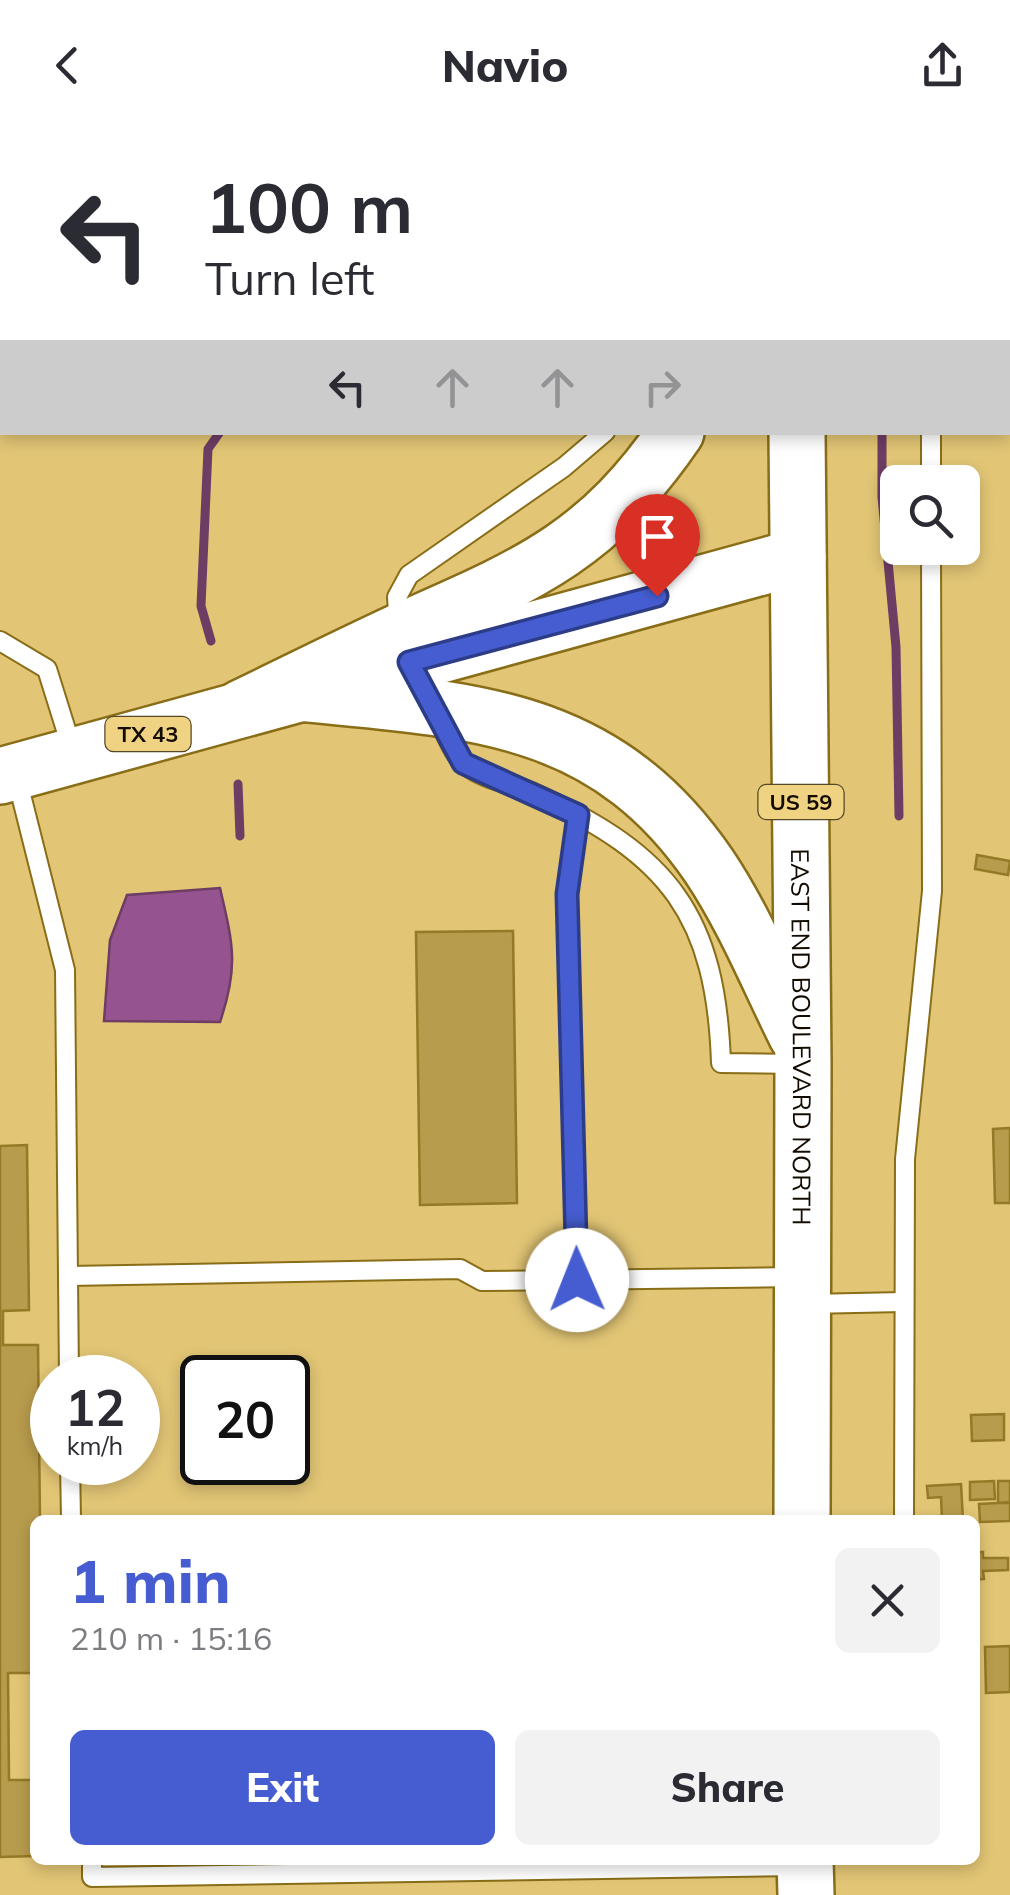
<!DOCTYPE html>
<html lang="en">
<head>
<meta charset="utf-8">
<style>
	body { margin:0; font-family:Mulish,sans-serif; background:#f2f2f3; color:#2b2b33; height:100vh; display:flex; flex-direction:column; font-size:38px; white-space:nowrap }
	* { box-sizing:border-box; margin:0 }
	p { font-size:32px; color:#7c7c81 }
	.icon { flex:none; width:55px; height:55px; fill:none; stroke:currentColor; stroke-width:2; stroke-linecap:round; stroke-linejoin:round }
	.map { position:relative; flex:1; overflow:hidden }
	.panel { position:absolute; left:30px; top:1385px; width:950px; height:350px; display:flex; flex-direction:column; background:#fff; border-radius:15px; box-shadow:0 5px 15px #0003 }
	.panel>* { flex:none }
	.top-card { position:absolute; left:0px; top:0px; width:1010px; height:305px; box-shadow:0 5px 15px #0003; background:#fff; color:#2b2b33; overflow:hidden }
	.controls { position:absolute; left:880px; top:335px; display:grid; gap:20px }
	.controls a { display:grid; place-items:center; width:100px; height:100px; border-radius:15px; background:#fff; box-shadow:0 5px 15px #0003; font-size:50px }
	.speed { position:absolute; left:30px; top:1225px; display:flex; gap:20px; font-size:50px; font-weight:700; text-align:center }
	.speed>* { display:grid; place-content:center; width:130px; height:130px; border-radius:50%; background:#fff; box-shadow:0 5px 15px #0003; line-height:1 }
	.speed small { font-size:25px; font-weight:400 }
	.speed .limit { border:5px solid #111; border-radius:15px; background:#fff; color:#111 }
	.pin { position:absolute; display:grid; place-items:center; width:85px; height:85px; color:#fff; margin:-102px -42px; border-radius:50% 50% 50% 0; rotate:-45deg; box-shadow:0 0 10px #0007 }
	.pin .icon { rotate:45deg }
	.me { position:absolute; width:110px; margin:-55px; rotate:359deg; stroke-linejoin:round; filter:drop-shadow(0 0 8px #0008) }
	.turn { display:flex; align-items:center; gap:35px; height:210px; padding:0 40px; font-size:45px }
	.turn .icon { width:130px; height:130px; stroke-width:2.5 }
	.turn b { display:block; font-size:70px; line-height:85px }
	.lanes { display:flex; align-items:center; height:95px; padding:0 40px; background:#0003; justify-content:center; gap:50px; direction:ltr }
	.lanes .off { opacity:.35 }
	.round { display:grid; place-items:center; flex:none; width:105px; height:105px; border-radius:15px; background:#f2f2f3 }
	.summary { display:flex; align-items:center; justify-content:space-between; height:170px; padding:0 40px }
	h1 { font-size:60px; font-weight:800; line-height:75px; color:#455dd0 }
	.primary-button { display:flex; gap:20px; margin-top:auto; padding:20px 40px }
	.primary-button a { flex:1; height:115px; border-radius:15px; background:#455dd0; color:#fff; font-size:40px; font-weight:800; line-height:115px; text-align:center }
	.primary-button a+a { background:#f2f2f3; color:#2b2b33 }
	header { display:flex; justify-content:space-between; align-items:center; height:130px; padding:0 40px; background:#fff; font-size:45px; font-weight:800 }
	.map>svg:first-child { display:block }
	.water { fill:#95538f; stroke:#6e3d64; stroke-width:2.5 }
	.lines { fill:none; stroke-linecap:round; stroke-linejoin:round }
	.stream { stroke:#6e3d64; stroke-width:9 }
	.building { fill:#b89c4d; stroke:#947926; stroke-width:2.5 }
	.service-casing { stroke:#896e17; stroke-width:22 }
	.minor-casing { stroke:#896e17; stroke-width:42 }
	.primary-casing { stroke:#896e17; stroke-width:60 }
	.trunk-casing { stroke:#896e17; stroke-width:60 }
	.service { stroke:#fff; stroke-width:18 }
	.minor { stroke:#fff; stroke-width:38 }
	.primary { stroke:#fff; stroke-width:55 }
	.trunk { stroke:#fff; stroke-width:55 }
	.route-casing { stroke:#2d3c87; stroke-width:25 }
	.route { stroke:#455dd0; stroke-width:18 }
	.labels { text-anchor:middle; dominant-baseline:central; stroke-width:8; stroke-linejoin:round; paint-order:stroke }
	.shield { fill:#efd282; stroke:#554727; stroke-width:2.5 }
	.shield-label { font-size:22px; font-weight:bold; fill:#130b00 }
	.street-label { font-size:25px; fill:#130b00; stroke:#efd282 }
</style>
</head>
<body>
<header><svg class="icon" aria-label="back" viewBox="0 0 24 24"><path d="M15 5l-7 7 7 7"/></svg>Navio<svg class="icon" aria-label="share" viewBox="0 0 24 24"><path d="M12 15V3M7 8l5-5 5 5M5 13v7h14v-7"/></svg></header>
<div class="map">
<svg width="1010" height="1765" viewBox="0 0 1010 1765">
	<rect width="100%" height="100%" fill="#e2c575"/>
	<path class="water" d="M220 758C233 814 239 836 220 892L104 891 110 810 127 765Z"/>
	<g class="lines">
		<g class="stream">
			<polyline points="884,0 884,2"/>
			<polyline points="450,2 452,0"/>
			<polyline points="882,302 882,367 896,517 899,686"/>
			<polyline points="211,511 201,476 208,319 220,302"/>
			<polyline points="238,654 240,706"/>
		</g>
	</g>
	<g class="building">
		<polygon points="977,725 1010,731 1008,745 975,739"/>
		<polygon points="513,801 517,1073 420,1075 416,802"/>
		<polygon points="1010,998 1010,1073 995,1073 993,999"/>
		<polygon points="27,1015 29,1180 3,1181 3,1215 38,1215 40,1390 35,1390 35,1543 8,1543 9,1650 35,1650 35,1726 0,1727 0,1016"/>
		<polygon points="1004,1284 1004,1310 972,1311 971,1285"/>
		<polygon points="994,1351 995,1369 970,1370 970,1352"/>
		<polygon points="998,1351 1010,1351 1010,1372 998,1373"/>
		<polygon points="961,1354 963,1390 942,1390 941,1367 928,1368 927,1356"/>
		<polygon points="998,1373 1010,1373 1010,1391 980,1392 979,1374"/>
		<polygon points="975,1422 983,1422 983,1428 1008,1428 1008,1440 983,1441 984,1449 975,1450"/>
		<polygon points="1010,1516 1010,1562 986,1563 985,1517"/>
	</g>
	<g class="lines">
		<defs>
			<g id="service">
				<polyline points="931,0 931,2"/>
				<polyline points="712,2 712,0"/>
				<polyline points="931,302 931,352"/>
				<polyline points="399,497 397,467 409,445 564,337 605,302"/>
				<polyline points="0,511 47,539 72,619"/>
				<path d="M438 589C446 603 453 625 466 635 484 650 514 654 536 664 669 725 716 785 721 933L798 934"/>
				<polyline points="17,649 65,840 69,1248"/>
				<polyline points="68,1146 460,1139 482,1151 799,1147"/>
				<polyline points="577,1150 567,764 578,685"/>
				<polyline points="808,1174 903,1172"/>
				<polyline points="70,1332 71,1390"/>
				<polyline points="904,1390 905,1029 932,761 931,418"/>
				<polyline points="92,1730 92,1747 799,1736"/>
			</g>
			<polyline id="minor" points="1008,239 1010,239"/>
			<polyline id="primary" points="0,646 798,427"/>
			<g id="trunk">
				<polyline points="778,2 779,0"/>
				<path id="s1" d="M797 302 803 934 802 1390"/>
				<path d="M297 563C466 580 603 581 709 736 744 788 769 850 797 906"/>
				<path d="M241 578C295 552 347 526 401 501 525 446 596 419 676 302"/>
				<polyline points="805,1730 806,1765"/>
			</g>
		</defs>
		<use href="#service" class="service-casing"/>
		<use href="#minor" class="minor-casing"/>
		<use href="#primary" class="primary-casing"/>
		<use href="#trunk" class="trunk-casing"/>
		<use href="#service" class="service"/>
		<use href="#minor" class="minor"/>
		<use href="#primary" class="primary"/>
		<use href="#trunk" class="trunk"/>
	</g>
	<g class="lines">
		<defs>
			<polyline id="route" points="577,1150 567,764 578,685 463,633 409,532 657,466"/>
		</defs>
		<use href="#route" class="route-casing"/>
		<use href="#route" class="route"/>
	</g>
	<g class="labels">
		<g class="shield">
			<rect x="105.5" y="587" width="85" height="34" rx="8"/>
			<rect x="758.5" y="655" width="85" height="34" rx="8"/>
		</g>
		<g class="shield-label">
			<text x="148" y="604">TX 43</text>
			<text x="801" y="672">US 59</text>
		</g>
		<g class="street-label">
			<text stroke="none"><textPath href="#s1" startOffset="605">EAST END BOULEVARD NORTH</textPath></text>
		</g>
	</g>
</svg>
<div class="controls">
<a><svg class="icon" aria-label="search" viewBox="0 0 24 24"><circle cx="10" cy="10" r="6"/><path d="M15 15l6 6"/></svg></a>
</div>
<div class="speed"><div>12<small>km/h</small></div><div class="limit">20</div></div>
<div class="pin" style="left:657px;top:466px;background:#d93025"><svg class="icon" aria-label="arrive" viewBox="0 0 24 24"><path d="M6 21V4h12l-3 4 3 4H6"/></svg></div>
<svg class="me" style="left:577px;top:1150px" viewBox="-20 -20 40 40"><circle r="19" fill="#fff"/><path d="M0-13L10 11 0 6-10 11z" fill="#455dd0"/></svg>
<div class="top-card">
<div class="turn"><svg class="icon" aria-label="left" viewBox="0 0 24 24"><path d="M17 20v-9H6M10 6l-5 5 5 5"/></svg><div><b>100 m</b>Turn left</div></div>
<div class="lanes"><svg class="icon" aria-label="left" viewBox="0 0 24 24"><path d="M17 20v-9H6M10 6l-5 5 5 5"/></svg><svg class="icon off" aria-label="ahead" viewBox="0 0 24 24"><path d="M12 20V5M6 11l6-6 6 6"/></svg><svg class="icon off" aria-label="ahead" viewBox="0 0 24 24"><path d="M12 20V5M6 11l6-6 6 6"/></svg><svg class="icon off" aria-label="right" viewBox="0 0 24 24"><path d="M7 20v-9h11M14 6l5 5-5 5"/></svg></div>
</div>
<section class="panel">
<div class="summary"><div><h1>1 min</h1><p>210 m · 15:16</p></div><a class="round"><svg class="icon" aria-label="close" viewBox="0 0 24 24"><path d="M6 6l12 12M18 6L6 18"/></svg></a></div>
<div class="primary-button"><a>Exit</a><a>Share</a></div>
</section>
</div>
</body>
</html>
